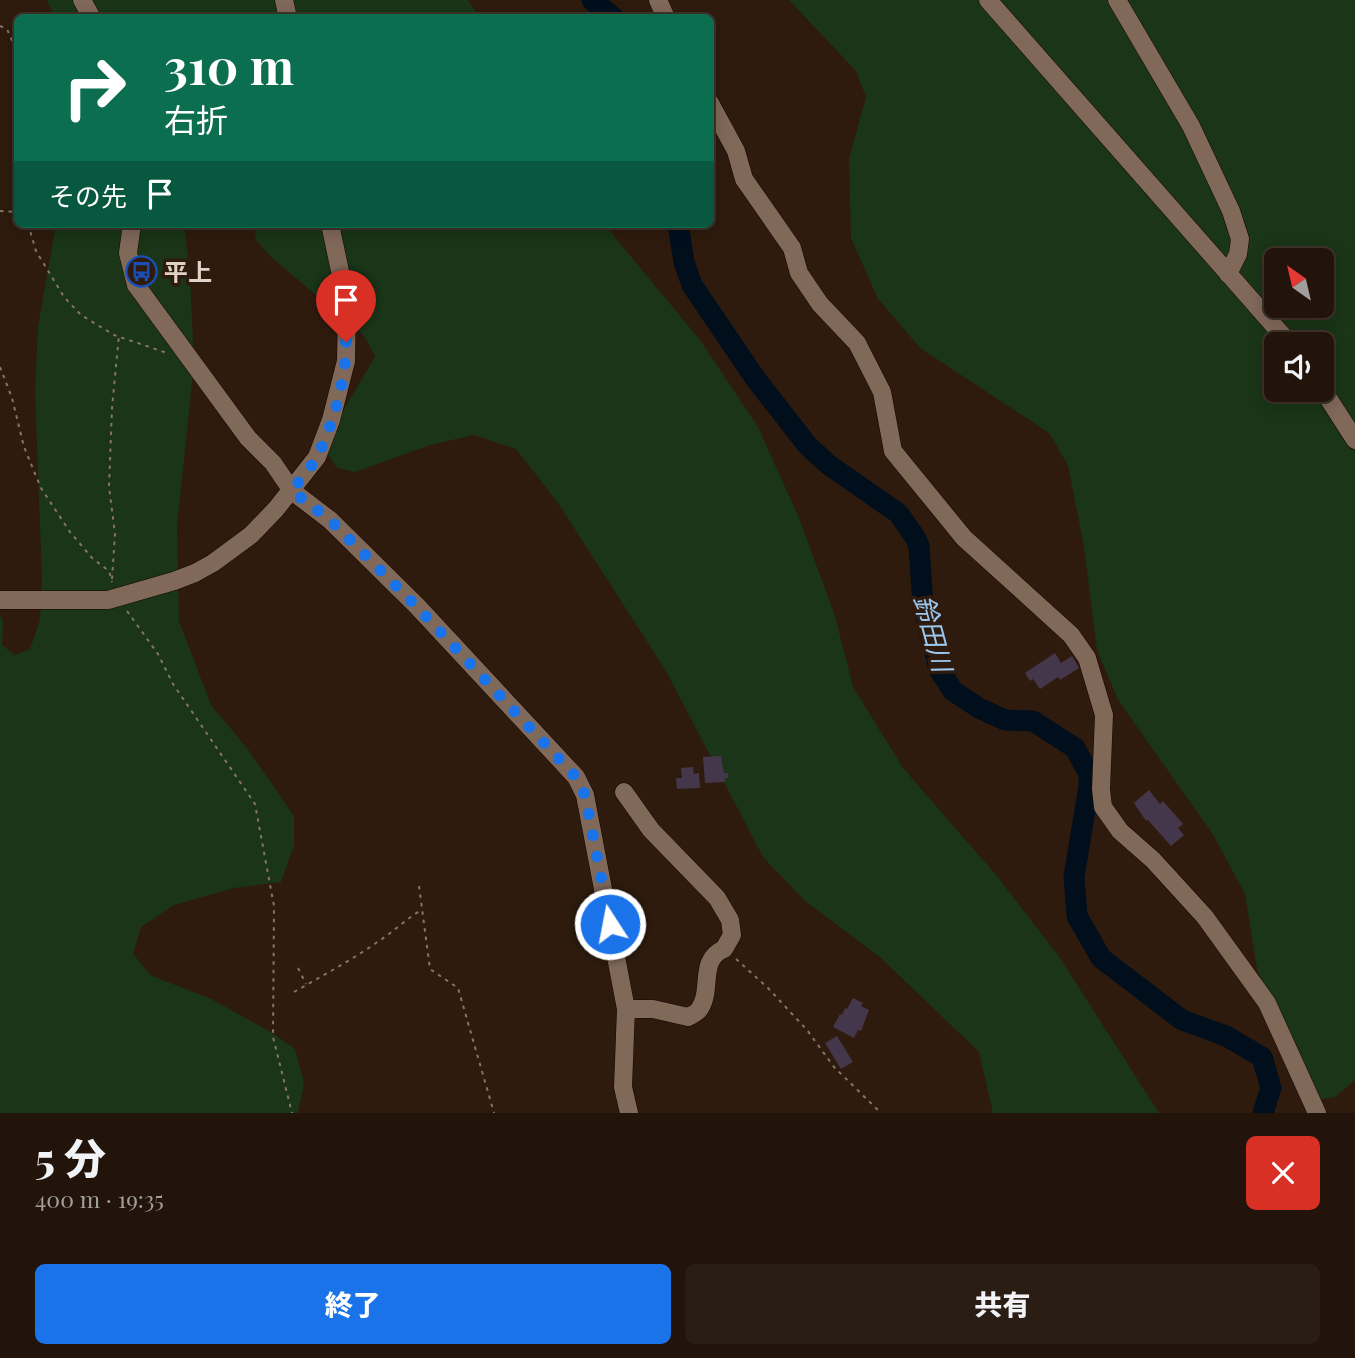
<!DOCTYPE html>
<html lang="ja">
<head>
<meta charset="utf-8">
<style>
	body { margin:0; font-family:"Playfair Display","Noto Sans JP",serif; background:#2a1d13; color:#f1f3f6; height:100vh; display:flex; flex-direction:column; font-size:26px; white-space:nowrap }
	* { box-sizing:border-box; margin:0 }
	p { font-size:23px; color:#a29e9c }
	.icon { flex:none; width:38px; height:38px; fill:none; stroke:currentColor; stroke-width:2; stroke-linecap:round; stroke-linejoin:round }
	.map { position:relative; height:1113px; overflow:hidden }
	.drawer { display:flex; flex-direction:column; background:#22140a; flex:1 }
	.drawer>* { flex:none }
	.top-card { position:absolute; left:14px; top:14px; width:700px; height:214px; border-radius:10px; box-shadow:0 4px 18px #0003,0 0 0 2px #3f332b; background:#0b6e4f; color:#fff; overflow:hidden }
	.needle { width:46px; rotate:326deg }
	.tools { position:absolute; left:1264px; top:248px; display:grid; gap:14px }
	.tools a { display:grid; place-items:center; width:70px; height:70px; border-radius:10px; background:#22140a; box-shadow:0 4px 18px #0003,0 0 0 2px #3f332b; font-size:35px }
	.pin { position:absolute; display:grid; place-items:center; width:60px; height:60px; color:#fff; margin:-72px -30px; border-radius:50% 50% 50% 0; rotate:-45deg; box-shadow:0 0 7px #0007 }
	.pin .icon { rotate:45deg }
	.me { position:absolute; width:77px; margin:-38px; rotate:349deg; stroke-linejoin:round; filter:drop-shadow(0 0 5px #0008) }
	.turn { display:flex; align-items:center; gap:24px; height:147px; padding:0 35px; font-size:32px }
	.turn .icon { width:91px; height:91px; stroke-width:2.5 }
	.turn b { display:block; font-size:49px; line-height:60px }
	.then { display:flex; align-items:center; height:66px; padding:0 35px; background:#0003; gap:14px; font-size:26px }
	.round { display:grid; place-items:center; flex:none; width:74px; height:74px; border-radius:10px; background:#2a1d13 }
	.headline { display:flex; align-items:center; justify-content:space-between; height:119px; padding:0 35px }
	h1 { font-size:42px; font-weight:800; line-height:52px }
	.button { display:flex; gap:14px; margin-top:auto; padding:14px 35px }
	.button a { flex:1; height:80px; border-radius:10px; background:#1a73e8; color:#fff; font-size:28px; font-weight:800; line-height:80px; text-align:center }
	.button a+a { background:#2a1d13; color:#f1f3f6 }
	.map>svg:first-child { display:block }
	.green { fill:#1a3518; fill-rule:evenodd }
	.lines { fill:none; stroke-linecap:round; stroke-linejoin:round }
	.river { stroke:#010f1d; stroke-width:21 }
	.building { fill:#45374b }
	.minor-casing { stroke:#160500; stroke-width:19 }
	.path { stroke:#857469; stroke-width:2; stroke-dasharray:3.5 5; stroke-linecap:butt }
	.minor { stroke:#81695a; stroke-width:18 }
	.route { stroke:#1a73e8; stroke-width:12; stroke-dasharray:0 21.6 }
	.labels { text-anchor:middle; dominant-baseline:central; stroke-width:7; stroke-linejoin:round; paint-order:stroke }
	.poi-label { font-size:24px; font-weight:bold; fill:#e0d2c9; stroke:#2e1b0e; text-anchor:start }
	.water-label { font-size:26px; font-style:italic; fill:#9cc9f1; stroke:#2e1b0e }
</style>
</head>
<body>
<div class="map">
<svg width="1355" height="1113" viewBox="0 0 1355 1113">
	<rect width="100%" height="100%" fill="#2e1b0e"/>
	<g class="green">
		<polygon points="47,0 468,0 479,17 55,18"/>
		<path d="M789 0H1355V1080L1335 1097 1315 1100 1299 1076 1257 969 1245 894 1212 833 1118 700 1097 650 1084 547 1068 465 1049 433 920 348 878 299 851 238 849 159 866 97 856 71ZM1276 261H1321V306H1276ZM1276 345H1321V390H1276Z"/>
		<polygon points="56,224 184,224 190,275 194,364 177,526 179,621 211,705 247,748 294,816 294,845 281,882 234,888 174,905 141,927 133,954 150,975 211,999 271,1032 295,1049 304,1083 298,1113 0,1113 0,613 3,622 2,645 15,655 30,649 40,620 42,580 35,390 38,327"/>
		<polygon points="254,224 604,224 700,340 758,427 799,518 835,616 853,687 903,768 996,875 1058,955 1159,1113 993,1113 979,1052 881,958 804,900 763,857 666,671 558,503 516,449 474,435 430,445 355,472 337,468 322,446 375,357 365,337 269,255 256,240"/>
	</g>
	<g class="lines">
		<g class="river">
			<polyline points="592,0 614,18"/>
			<polyline points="678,224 684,262 692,285 755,378 808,446 829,465 898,513 915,537 919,546 923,606 939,669 953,691 979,708 1005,720 1033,721 1075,748 1089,774 1089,787 1074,877 1077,916 1101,958 1182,1020 1226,1036 1262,1057 1271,1088 1263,1113"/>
		</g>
	</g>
	<g class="building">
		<polygon points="1055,653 1061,663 1072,656 1079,668 1060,680 1058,677 1040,689 1033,679 1030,681 1025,673"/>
		<polygon points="721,756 724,773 728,773 728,778 725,778 725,782 705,783 703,757"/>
		<polygon points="693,767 694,774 699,773 700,788 677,789 676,778 682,778 681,768"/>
		<polygon points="1149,790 1160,804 1163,801 1183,824 1178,828 1184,835 1171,846 1148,820 1146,821 1134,803"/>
		<polygon points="853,998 863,1003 861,1006 869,1010 861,1031 858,1030 854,1038 833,1027 840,1014 842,1015 845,1008 847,1009"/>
		<polygon points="837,1036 853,1062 841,1069 825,1043"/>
	</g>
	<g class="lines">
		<defs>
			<g id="minor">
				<polyline points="82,0 92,18"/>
				<polyline points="284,0 288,18"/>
				<polyline points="658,0 666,18"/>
				<polyline points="988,0 1291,345"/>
				<polyline points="1117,0 1191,126 1231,211 1240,239 1238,254 1228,274"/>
				<polyline points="710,103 736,151 744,179 792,248 799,273 820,304 857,343 882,392 893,451 964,538 1071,635 1087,658 1104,715 1101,789 1103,807 1120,831 1153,860 1205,917 1267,1003 1317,1113"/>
				<polyline points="132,224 128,253 136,285 248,438 273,463 292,491 330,520 417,606 576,777 585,795 626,1009 623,1087 629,1113"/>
				<polyline points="1321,387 1355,440"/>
				<polyline points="0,600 108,600 174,581 195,573 213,563 251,535 276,509 317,457 331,420 346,361 347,304 330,224"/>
				<path d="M624 792 651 830 717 898 730 920 732 935 724 949C697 960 714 992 698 1011 695 1014 691 1015 688 1017L653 1009H626"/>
			</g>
		</defs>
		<use href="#minor" class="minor-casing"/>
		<g class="path">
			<polyline points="0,26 7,29 18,54"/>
			<polyline points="0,211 18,212"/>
			<polyline points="28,224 36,251 64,297 81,315 114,335 167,353"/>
			<polyline points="0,367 12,398 24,447 41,488 70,532 92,558 109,571 112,582"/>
			<polyline points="112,579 115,534 109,487 112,408 119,335"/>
			<polyline points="127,611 158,654 173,684 255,804 274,906 273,1037 292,1113"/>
			<polyline points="419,886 430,969 458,988 494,1113"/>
			<polyline points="736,959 768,988 807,1030 834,1067 881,1113"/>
			<polyline points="298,968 306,984"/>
			<path d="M294 992C322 976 350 961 376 943 392 933 405 920 421 910"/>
		</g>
		<use href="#minor" class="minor"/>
	</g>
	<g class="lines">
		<path class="route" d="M346 342C346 379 334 422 318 455 312 467 300 479 292 491L330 520 417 607 576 777 585 795 610 924"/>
	</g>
	<defs>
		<symbol id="bus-ring" viewBox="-11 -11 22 22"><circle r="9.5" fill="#2e1b0e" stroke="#1a4fb4" stroke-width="1.5"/><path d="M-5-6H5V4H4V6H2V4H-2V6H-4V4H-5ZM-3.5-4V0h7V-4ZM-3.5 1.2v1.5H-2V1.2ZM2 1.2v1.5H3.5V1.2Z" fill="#1a4fb4"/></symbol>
	</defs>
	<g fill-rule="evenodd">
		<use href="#bus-ring" x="124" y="254" width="35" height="35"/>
	</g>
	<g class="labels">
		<g class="poi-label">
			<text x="164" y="271">平上</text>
		</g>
		<g class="water-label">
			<text transform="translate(934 633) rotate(75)">鈴田川</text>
		</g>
	</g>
</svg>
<div class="tools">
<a><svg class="needle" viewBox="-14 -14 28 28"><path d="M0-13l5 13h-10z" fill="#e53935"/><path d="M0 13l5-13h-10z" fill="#a29e9c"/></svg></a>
<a><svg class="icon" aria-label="sound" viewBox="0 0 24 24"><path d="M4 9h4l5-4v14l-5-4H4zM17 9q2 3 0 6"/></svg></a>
</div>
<div class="pin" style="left:346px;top:342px;background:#d93025"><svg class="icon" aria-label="arrive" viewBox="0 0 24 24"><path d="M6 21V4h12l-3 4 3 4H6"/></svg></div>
<svg class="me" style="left:610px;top:924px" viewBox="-20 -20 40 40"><circle r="17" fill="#1a73e8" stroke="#fff" stroke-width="3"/><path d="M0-11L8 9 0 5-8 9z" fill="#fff"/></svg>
<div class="top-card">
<div class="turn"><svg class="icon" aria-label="right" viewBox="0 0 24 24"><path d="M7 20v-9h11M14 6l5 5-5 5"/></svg><div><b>310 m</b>右折</div></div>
<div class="then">その先<svg class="icon" aria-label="arrive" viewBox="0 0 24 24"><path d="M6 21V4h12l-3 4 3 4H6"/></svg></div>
</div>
</div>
<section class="drawer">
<div class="headline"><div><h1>5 分</h1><p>400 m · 19:35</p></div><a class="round" style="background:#d93025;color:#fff"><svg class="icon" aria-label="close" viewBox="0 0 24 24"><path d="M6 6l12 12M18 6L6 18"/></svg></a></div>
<div class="button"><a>終了</a><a>共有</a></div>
</section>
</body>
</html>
